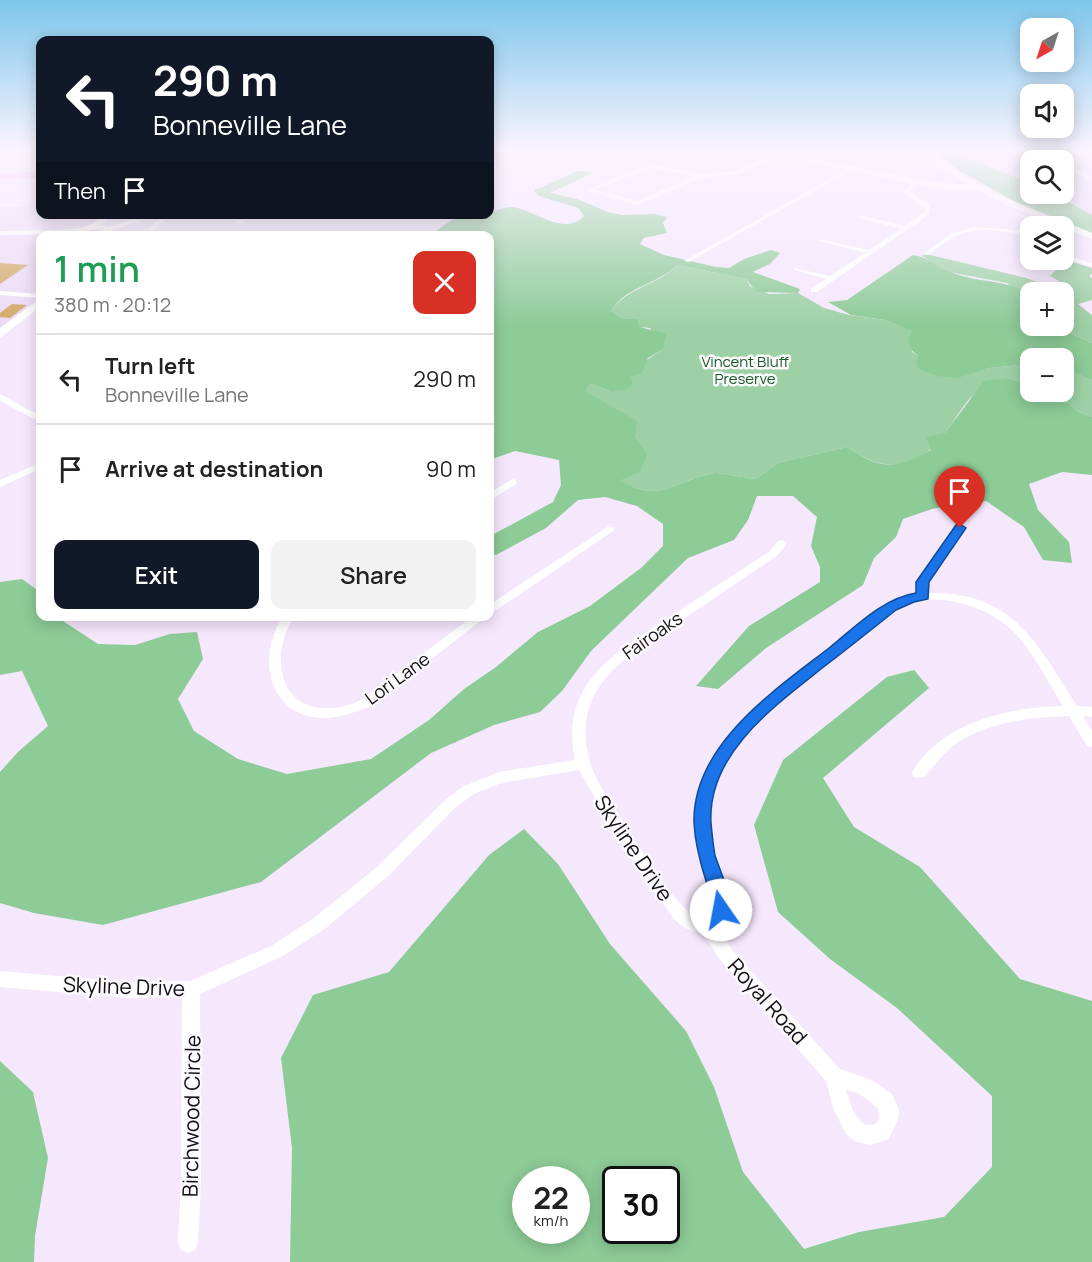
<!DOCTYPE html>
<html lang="en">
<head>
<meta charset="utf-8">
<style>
	body { margin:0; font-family:Manrope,sans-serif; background:#f2f2f2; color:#222; height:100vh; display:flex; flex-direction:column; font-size:22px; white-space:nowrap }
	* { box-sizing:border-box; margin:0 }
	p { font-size:20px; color:#767676 }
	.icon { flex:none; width:33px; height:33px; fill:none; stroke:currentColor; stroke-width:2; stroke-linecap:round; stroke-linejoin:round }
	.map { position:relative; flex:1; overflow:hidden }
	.drawer { position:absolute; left:36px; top:231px; width:458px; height:390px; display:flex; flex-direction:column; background:#fff; border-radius:12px; box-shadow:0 3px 15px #0003 }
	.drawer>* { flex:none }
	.top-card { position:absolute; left:36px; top:36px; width:458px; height:183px; border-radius:12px; box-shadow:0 3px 15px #0003; background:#111827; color:#fff; overflow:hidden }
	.needle { width:39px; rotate:219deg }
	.fabs { position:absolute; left:1020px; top:18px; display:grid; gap:12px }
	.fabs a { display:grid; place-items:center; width:54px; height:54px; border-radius:12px; background:#fff; box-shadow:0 3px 15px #0003; font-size:30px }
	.speed { position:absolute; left:512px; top:1166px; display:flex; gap:12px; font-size:30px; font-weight:700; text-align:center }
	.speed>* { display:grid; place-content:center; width:78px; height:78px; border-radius:50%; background:#fff; box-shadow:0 3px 15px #0003; line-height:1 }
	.speed small { font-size:15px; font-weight:400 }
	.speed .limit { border:3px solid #111; border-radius:9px; background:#fff; color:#111 }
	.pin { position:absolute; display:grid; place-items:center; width:51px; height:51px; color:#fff; margin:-62px -26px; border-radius:50% 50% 50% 0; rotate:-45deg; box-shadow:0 0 6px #0007 }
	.pin .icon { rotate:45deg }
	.me { position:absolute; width:66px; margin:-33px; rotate:348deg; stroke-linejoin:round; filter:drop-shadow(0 0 4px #0008) }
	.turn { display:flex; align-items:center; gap:21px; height:126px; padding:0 18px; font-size:27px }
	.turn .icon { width:78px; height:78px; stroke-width:2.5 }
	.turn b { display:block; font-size:42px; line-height:51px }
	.then { display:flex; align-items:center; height:57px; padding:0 18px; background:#0003; gap:12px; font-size:22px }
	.round { display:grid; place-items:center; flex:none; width:63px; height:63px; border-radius:12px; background:#f2f2f2 }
	.headline { display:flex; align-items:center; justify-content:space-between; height:102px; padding:0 18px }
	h1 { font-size:36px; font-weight:600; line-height:45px; color:#1e9e55 }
	.button { display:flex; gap:12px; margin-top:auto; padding:12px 18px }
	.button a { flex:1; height:69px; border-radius:12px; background:#111827; color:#fff; font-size:24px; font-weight:600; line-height:69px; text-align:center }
	.button a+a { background:#f2f2f2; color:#222 }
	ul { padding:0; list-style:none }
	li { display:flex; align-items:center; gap:18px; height:90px; padding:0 18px; border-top:2px solid #e0e0e0 }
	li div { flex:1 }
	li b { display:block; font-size:22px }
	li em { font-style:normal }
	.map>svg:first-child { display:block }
	.built { fill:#ecdaf5 }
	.green { fill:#9dd1a5 }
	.forest { fill:#8dcb97; fill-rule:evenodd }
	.building { fill:#d1a865 }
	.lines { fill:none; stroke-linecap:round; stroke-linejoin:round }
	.minor { fill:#fff; fill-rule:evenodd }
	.secondary { fill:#fff; fill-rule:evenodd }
	.motorway { fill:#f8b0ef; fill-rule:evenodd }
	.route { fill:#1a73e8; stroke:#114b97; stroke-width:1.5 }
	.labels { text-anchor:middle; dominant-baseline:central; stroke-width:5; stroke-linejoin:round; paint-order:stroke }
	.far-park-label { font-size:15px; fill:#185a29; stroke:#fcf9fd }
	.street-label { font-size:18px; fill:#110c13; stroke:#fcf9fd }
	.near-street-label { font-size:21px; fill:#110c13; stroke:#fcf9fd }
</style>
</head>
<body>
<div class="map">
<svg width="1092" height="1262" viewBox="0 0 1092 1262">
	<rect width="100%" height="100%" fill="#f5e7fc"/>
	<g class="built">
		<polygon points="949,149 1092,149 1092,215 1054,194 1064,194 1064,160 1030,160 1030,183 958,155"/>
		<polygon points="0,207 40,207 40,214 93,215 99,235 40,236 40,298 0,328"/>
	</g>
	<g class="green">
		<polygon points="926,254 1026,278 1056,289 1066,287 1066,285 1050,276 1066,260 1092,268 1092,274 1089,276 1092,278 1092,300 1078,304 1092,315 1092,343 1054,326 1064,326 1064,292 1030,292 1030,311 1027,300 1007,283 949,272 922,256"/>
		<path d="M677 265 746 279 750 286 769 294 798 293 824 308 849 315 885 320 913 331 912 352 919 356 973 372 989 368 1030 364V385L1007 378C998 382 981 386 974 394 958 410 948 434 931 449 904 474 873 466 847 447L778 463 756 479C747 478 719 472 714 473 675 480 660 505 620 480L635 437 619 411 584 392 591 384 610 391C628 378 643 361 663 349L650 328 640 327 638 319H623L611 311C629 286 657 286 677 265Z"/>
		<polygon points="1064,369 1092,380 1092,417 1077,411 1050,392 1064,392"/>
	</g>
	<g class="forest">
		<polygon points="917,149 949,149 958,155 1030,183 1030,194 1054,194 1092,215 1092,233 1016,202 960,171 941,156"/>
		<path d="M577 171 592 172 591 174 550 193 577 199 608 212 622 215 655 214 667 217 663 223 667 233 644 238 640 244 664 255 716 267 729 268 744 259 771 250 780 253 770 264 753 272 800 289 798 293 757 292 746 279 677 265C657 285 626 286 611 311L623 319H638L640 327 666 334 663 349 648 358 643 372 630 377 633 383 626 390 610 391 591 384 585 391 637 421 635 437 647 454 640 472 621 480C658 505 676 480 714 473 719 472 747 478 756 479L778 463 847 447C880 470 897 470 931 450L926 437 945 433 984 381 1007 378 1030 385V392L1054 393 1077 411 1092 417V475L1062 472 1029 484 1038 510 1069 542 1072 563 1043 560 1024 527 986 501 957 504 932 509 903 519 896 537 874 558 863 585 766 648 718 689 696 686 749 626 820 582V567L811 546 817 517 793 496H757L748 520 734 540 688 558 591 651 562 691 540 712 494 725 431 753 261 882 103 925 34 913 0 903V772L18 752 48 726 22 671 0 675V582L22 579 40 592V616L60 617 63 621 98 644 135 645 170 634 197 632 203 659 178 699 194 731 238 759 287 774 371 759 429 720 464 689 496 667 538 632 590 606 641 568 663 546V524L637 506 605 497 578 500 546 528 496 555 489 554V538L494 534 553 502 561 485 559 460 515 451 489 460V236L431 235C440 228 451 219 462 216 470 215 478 216 485 215 492 213 501 207 511 207 533 208 563 238 584 216L578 208 539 196 535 192V190Z"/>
		<path d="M913 255C927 257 936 265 948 271 971 282 999 279 1022 290L1030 311V326H1054L1092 343V380L1064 369V358H1030V364L989 368 957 378 937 376 919 369 916 363 919 356C908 349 906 342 912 331L885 320 851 315 828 302 847 300Z"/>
		<path d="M914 670 929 688 823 778 854 827 920 867 1020 979 1092 1001V1262H290L292 1148 281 1058 313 995 389 972 489 855 524 829 558 864 610 944 686 1031 714 1087 743 1172 804 1249 859 1232 944 1217 992 1167V1096L897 1008 830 959 778 912 754 825 783 760 887 677ZM525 1179H576V1230H525ZM615 1179H666V1230H615Z"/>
		<polygon points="0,1061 33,1092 48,1158 35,1236 34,1262 0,1262"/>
	</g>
	<g class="building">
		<polygon points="0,263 28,265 0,284"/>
		<polygon points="12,304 27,305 10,318 0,317 0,313"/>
	</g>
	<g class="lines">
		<g class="minor">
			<polygon points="1013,149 1021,149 1049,160 1042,160"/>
			<path d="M777 153 782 154 739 174 701 178 638 205 586 190 650 164 700 174 736 171ZM650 168 694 176 637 201 595 190Z"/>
			<polygon points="1064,165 1092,176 1092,180 1064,169"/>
			<polygon points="849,168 854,169 689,262 684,261"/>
			<polygon points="914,181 919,182 910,192 930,206 930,214 817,292 811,292 811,288 826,279 794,270 794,268 830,276 865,253 820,241 820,239 869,250 901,229 857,217 860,215 905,226 925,212 925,208 903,192"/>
			<polygon points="171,214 180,214 160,223 149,236 142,236 156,221"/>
			<polygon points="215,214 226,214 245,222 240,223"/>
			<polygon points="104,225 107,227 106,228 61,234 0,235 0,231 61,230"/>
			<path d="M975 227 1030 231V235C1006 233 979 225 956 236 946 241 937 249 928 255L923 254 952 233Z"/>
			<polygon points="1076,228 1079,230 1078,231 1064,234 1064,230"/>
			<polygon points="1076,258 1092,263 1092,267 1074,261 1073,260"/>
			<polygon points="0,291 40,294 40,298 0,295"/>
			<polygon points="0,394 40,416 40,422 0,401"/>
			<polygon points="40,463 40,469 0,487 0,480"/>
			<polygon points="513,479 516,480 516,484 489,501 489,493"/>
			<path d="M960 525 965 528 929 582 927 588 928 593C1014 591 1036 643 1077 706L1092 707V717L1083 716 1092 731V747L1087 746 1069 716C1030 717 986 722 953 746 942 755 933 767 924 777L919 778 914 777 912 773C940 722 1010 707 1063 706 1049 684 1033 652 1015 633 988 606 942 592 905 604 898 606 891 612 885 616 867 630 850 645 832 659 777 702 702 754 711 832 714 857 731 883 729 908 728 914 724 920 722 925L717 927 733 951 840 1069 874 1081 892 1094 899 1110 898 1120 889 1139 870 1145 854 1141 846 1134 833 1108 826 1081 721 961 702 932C689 932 682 927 674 919L626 851 579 770 501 783 472 795 454 809 388 876 326 928 283 956 200 994 201 1181 198 1243 195 1250 188 1253 181 1250 178 1243 181 1181 182 997 128 998 0 987V971L128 982 190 981 271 946 314 918 378 866 444 801 462 787 499 772 575 760C558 680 621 649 676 613 707 592 738 572 769 552L778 541 782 540 787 543 777 556C745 577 714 599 682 620 633 652 573 683 588 754 592 777 609 799 621 818 642 852 664 890 694 917L710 915C720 898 699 856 697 836 695 823 696 807 699 795 703 776 713 757 724 742 753 702 796 676 833 646 851 631 874 608 895 599 901 596 910 595 917 594L915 588 917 582 956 526ZM846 1089 861 1095 878 1108 879 1118 876 1124 865 1125C853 1116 850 1103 846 1089Z"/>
			<polygon points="609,526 613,527 614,529 613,531 489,615 489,605"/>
			<path d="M283 616H295C281 637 277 659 285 682 296 713 336 713 361 700 373 693 384 683 395 675 421 655 447 636 473 616H487L371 706C355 712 338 719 321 718 267 715 257 656 283 616Z"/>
		</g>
		<g class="secondary">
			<path d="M749 149H764L916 179 948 184H968L950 173H945L922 149H930C973 192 1037 210 1092 233V239L1010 206 977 190H948L916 185Z"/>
			<polygon points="147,214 162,214 108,232 100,230"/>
			<polygon points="103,215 108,218 98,228 79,233 74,230 92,224"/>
			<polygon points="40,299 40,307 0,338 0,328"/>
		</g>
		<polygon class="motorway" points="40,172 40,178 0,179 0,173"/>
	</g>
	<linearGradient id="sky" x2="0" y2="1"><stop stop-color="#7dc6ec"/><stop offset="0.46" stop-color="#faf4fe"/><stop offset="1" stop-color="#faf4fe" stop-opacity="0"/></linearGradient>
	<rect width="1092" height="326" fill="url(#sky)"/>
	<path class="route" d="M960 524 966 528 929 582 928 599 914 602 896 610C871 630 846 650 821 669 773 707 707 755 711 823 712 833 713 845 715 855 720 872 735 899 727 916L721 918 715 916C710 905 709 892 706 881 700 862 695 843 694 823 692 745 775 690 829 648 854 628 883 598 916 593V582L956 525Z"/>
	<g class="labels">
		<g class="far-park-label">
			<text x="745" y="361">Vincent Bluff<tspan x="745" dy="17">Preserve</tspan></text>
		</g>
		<g class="street-label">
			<text transform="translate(652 635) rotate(-35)">Fairoaks</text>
			<text transform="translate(397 678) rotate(-36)">Lori Lane</text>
		</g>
		<g class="near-street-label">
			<text transform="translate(634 848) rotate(56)">Skyline Drive</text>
			<text transform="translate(124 986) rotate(2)">Skyline Drive</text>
			<text transform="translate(768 1001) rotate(48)">Royal Road</text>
			<text transform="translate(191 1116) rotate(-89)">Birchwood Circle</text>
		</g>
	</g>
</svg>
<div class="fabs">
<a><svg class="needle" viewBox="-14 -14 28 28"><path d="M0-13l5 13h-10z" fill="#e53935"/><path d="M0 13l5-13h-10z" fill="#767676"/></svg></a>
<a><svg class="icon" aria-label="sound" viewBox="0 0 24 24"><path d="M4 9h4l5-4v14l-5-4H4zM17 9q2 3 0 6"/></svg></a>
<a><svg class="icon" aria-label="search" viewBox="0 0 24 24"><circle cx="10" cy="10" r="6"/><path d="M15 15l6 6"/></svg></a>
<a><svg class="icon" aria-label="layers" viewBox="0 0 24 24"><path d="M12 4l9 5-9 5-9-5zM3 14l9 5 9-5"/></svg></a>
<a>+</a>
<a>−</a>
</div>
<div class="speed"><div>22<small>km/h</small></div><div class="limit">30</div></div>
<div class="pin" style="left:960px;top:528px;background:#d93025"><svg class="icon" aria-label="arrive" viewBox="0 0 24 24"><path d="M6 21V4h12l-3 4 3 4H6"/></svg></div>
<svg class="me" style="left:721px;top:910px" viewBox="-20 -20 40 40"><circle r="19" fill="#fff"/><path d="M0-13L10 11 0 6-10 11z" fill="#1a73e8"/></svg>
<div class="top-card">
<div class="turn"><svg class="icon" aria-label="left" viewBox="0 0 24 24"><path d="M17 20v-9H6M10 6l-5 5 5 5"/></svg><div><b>290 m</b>Bonneville Lane</div></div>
<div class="then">Then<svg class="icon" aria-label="arrive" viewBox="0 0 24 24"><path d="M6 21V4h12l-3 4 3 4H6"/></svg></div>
</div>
<section class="drawer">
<div class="headline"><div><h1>1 min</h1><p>380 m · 20:12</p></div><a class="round" style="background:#d93025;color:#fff"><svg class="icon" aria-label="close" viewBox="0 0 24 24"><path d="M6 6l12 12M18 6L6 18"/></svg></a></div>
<ul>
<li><svg class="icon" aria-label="left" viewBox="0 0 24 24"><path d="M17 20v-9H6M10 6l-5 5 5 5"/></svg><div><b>Turn left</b><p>Bonneville Lane</p></div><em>290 m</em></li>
<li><svg class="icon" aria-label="arrive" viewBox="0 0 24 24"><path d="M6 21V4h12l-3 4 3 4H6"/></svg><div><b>Arrive at destination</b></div><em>90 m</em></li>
</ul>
<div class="button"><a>Exit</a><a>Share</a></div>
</section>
</div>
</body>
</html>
